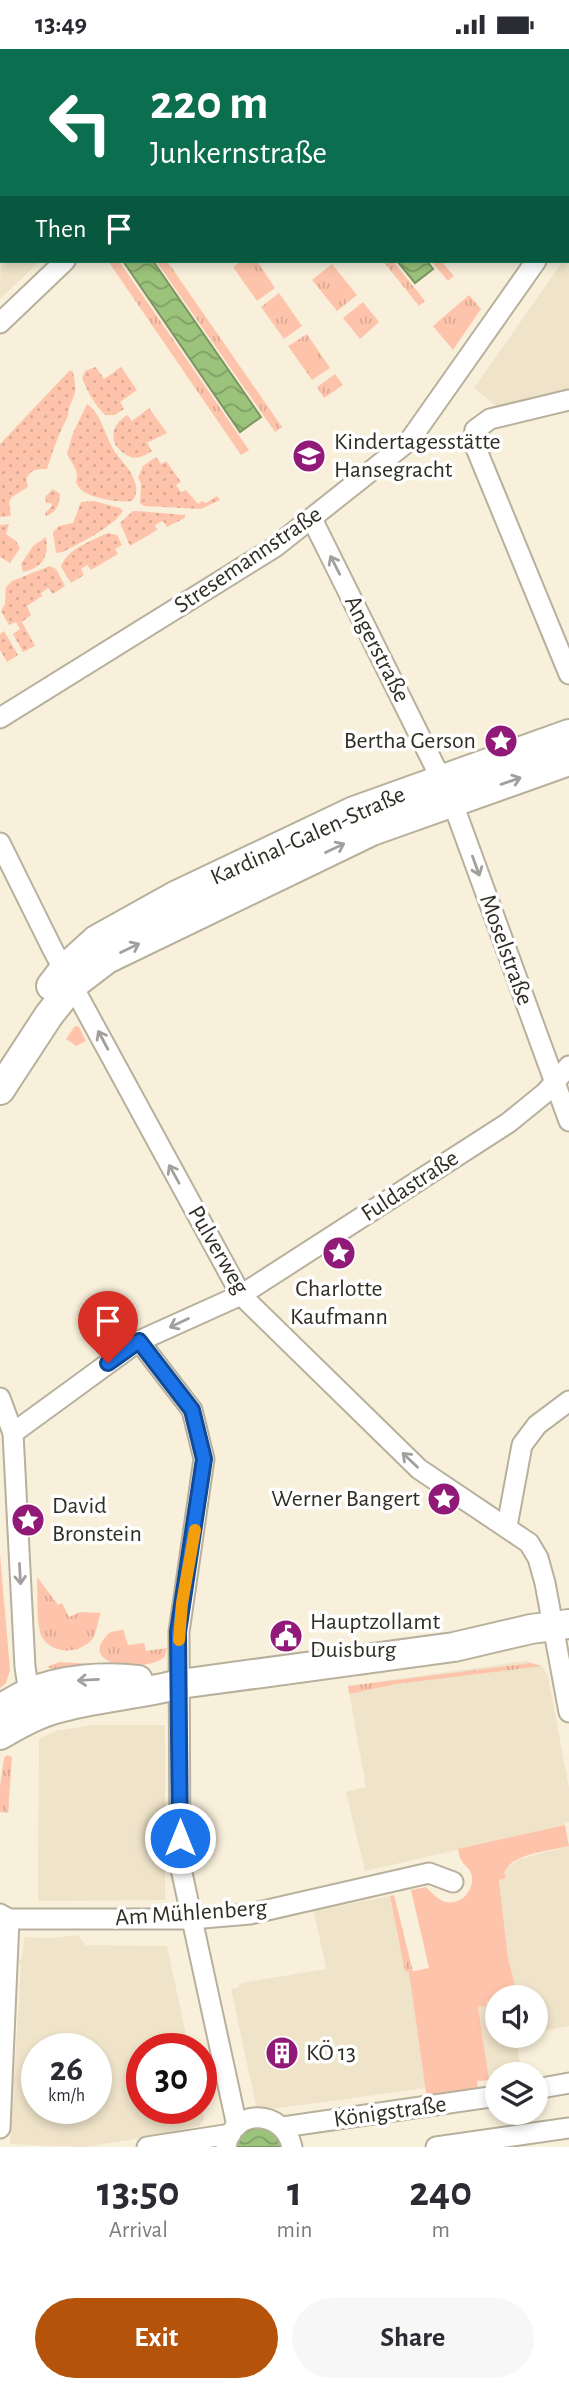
<!DOCTYPE html>
<html lang="en">
<head>
<meta charset="utf-8">
<style>
	body { margin:0; font-family:"Alegreya Sans",sans-serif; background:#f7f7f7; color:#2b2b33; height:100vh; display:flex; flex-direction:column; font-size:26px; white-space:nowrap }
	* { box-sizing:border-box; margin:0 }
	p { font-size:23px; color:#7c7c81 }
	.icon { flex:none; width:38px; height:38px; fill:none; stroke:currentColor; stroke-width:2; stroke-linecap:round; stroke-linejoin:round }
	.map { position:relative; height:2098px; overflow:hidden }
	.details { display:flex; flex-direction:column; background:#fff; flex:1 }
	.details>* { flex:none }
	.banner { position:absolute; left:0px; top:0px; width:570px; height:214px; box-shadow:0 4px 10px #0003; background:#0b6e4f; color:#fff; overflow:hidden }
	.fabs { position:absolute; left:485px; top:1936px; display:grid; gap:14px }
	.fabs a { display:grid; place-items:center; width:63px; height:63px; border-radius:50%; background:#fff; box-shadow:0 4px 10px #0003; font-size:35px }
	.speed { position:absolute; left:21px; top:1984px; display:flex; gap:14px; font-size:35px; font-weight:700; text-align:center }
	.speed>* { display:grid; place-content:center; width:91px; height:91px; border-radius:50%; background:#fff; box-shadow:0 4px 10px #0003; line-height:1 }
	.speed small { font-size:18px; font-weight:400 }
	.speed .limit { border:10px solid #d22; background:#fff; color:#111 }
	.pin { position:absolute; display:grid; place-items:center; width:60px; height:60px; color:#fff; margin:-72px -30px; border-radius:50% 50% 50% 0; rotate:-45deg; box-shadow:0 0 7px #0007 }
	.pin .icon { rotate:45deg }
	.me { position:absolute; width:77px; margin:-38px; rotate:0deg; stroke-linejoin:round; filter:drop-shadow(0 0 5px #0008) }
	.turn { display:flex; align-items:center; gap:24px; height:147px; padding:0 35px; font-size:32px }
	.turn .icon { width:91px; height:91px; stroke-width:2.5 }
	.turn b { display:block; font-size:49px; line-height:60px }
	.then { display:flex; align-items:center; height:66px; padding:0 35px; background:#0003; gap:14px; font-size:26px }
	.eta { display:flex; justify-content:space-evenly; align-items:center; height:119px; text-align:center }
	.eta b { font-size:42px; font-weight:700; line-height:49px }
	.primary-button { display:flex; gap:14px; margin-top:auto; padding:14px 35px }
	.primary-button a { flex:1; height:80px; border-radius:42px; background:#b45309; color:#fff; font-size:28px; font-weight:700; line-height:80px; text-align:center }
	.primary-button a+a { background:#f7f7f7; color:#2b2b33 }
	.status { display:flex; justify-content:space-between; align-items:center; height:49px; padding:0 35px; background:#fff; direction:ltr }
	.status svg { height:19px; fill:currentColor }
	.map>svg:first-child { display:block }
	.built { fill:#efe3c9; fill-rule:evenodd }
	.grass { fill:url(#grass-tufts) }
	.park { fill:#fec4ab }
	.garden { fill:url(#garden-dots) }
	.water { fill:url(#water-waves); stroke:#7c9661; stroke-width:2 }
	.lines { fill:none; stroke-linecap:round; stroke-linejoin:round }
	.street-casing { stroke:#b8b09c; stroke-width:23 }
	.secondary-casing { stroke:#b8b09c; stroke-width:32 }
	.street { stroke:#fff; stroke-width:19 }
	.secondary { stroke:#fff; stroke-width:28 }
	.oneway { stroke:#a2a09d }
	.route-casing { stroke:#114b97; stroke-width:18 }
	.route { stroke:#1a73e8; stroke-width:12 }
	.slow { stroke:#f59e0b; stroke-width:12 }
	.labels { text-anchor:middle; dominant-baseline:central; stroke-width:7; stroke-linejoin:round; paint-order:stroke }
	.poi-label { font-size:24px; fill:#302d25; stroke:#fff; text-anchor:start }
	.street-label { font-size:24px; fill:#302d25; stroke:#fff }
</style>
</head>
<body>
<div class="status"><b>13:49</b><svg viewBox="0 0 49 12"><path d="M0 12V9h3v3zM5 12V6h3v6zM10 12V3h3v9zM15 12V0h3v12zM26 1h20v11H26zM47 4h2v5h-2z"/></svg></div>
<div class="map">
<svg width="569" height="2098" viewBox="0 0 569 2098">
	<defs>
		<pattern id="grass-tufts" width="24" height="20" patternUnits="userSpaceOnUse" patternTransform="scale(1.75)"><rect width="24" height="20" fill="#fec4ab"/><path d="M3 7l-1-3M5 7V3M7 7l1-3M15 17l-1-3M17 17v-4M19 17l1-3" fill="none" stroke="#daa993"/></pattern>
		<pattern id="garden-dots" width="8" height="8" patternUnits="userSpaceOnUse" patternTransform="scale(1.75)"><rect width="8" height="8" fill="#fec4ab"/><path d="M2 2h.1M6 6h.1" fill="none" stroke="#daa993" stroke-width="1.8" stroke-linecap="round"/></pattern>
		<pattern id="water-waves" width="16" height="10" patternUnits="userSpaceOnUse" patternTransform="scale(1.75)"><rect width="16" height="10" fill="#9cc37b"/><path d="M0 5q4-4 8 0t8 0" fill="none" stroke="#809f65"/></pattern>
	</defs>
	<rect width="100%" height="100%" fill="#f9f0dc"/>
	<g class="built">
		<polygon points="144,0 296,0 142,2"/>
		<polygon points="2,121 2,212 40,212 0,250"/>
		<polygon points="569,204 569,342 500,360 474,339 563,212 569,212"/>
		<polygon points="526,1612 542,1617 548,1627 569,1739 569,1773 565,1774 565,1776 365,1822 346,1743 366,1738 348,1637"/>
		<polygon points="93,1676 165,1676 165,1851 38,1852 39,1690 55,1682"/>
		<polygon points="569,1797 569,1977 536,1983 536,1948 518,1948 508,1909 499,1830 506,1829 504,1824 506,1819 520,1810"/>
		<polygon points="390,1847 405,1923 409,1923 411,1930 426,2039 257,2062 231,1940 239,1938 239,1935 259,1931 326,1920 314,1862"/>
		<path d="M78 1886 85 1896 167 1897 189 2000H142V2060H201V2057L204 2069 199 2077 175 2082 173 2084 84 2098 10 2095 21 1917 18 1912 22 1910 24 1888 53 1889ZM37 2000H96V2060H37Z"/>
		<polygon points="497,1951 497,1986 516,1986 521,2025 497,2025 497,2029 489,2031 478,1958 486,1957 486,1953"/>
	</g>
	<g class="grass">
		<polygon points="108,212 119,212 249,401 241,406"/>
		<polygon points="156,212 167,212 282,378 275,383"/>
		<polygon points="242,212 257,212 275,239 257,252 233,218"/>
		<polygon points="383,212 393,212 425,252 419,257"/>
		<polygon points="431,212 441,212 454,227 448,232"/>
		<polygon points="332,215 357,246 337,262 312,231"/>
		<polygon points="279,244 302,277 284,290 261,258"/>
		<polygon points="469,246 481,260 453,301 433,277"/>
		<polygon points="363,253 379,273 360,290 343,269"/>
		<polygon points="307,285 330,319 312,331 288,297"/>
		<polygon points="335,325 343,336 324,349 317,338"/>
		<polygon points="75,977 79,978 86,992 76,997 66,990"/>
		<path d="M37 1528 58 1556 62 1554 69 1568 80 1563 101 1564C97 1572 98 1581 93 1589 80 1607 47 1606 40 1583 36 1566 38 1545 37 1528Z"/>
		<path d="M123 1580 128 1596 144 1594 146 1602 167 1599 165 1607C152 1624 74 1619 108 1585 112 1581 118 1583 123 1580Z"/>
		<polygon points="59,1613 91,1615 54,1620 47,1618"/>
		<polygon points="531,1614 542,1617 396,1635 349,1645 348,1637"/>
		<polygon points="7,1706 12,1708 8,1764 0,1763 0,1737 4,1709"/>
		<polygon points="394,1846 413,1923 405,1923 390,1847"/>
		<polygon points="210,2016 215,2036 203,2039 201,2018"/>
	</g>
	<g class="park">
		<polygon points="0,1505 10,1621 6,1634 0,1639"/>
		<path d="M565 1776 569 1797C550 1802 512 1804 504 1824L506 1829 499 1831 508 1909 518 1948H497V1951L486 1953 487 1957 478 1958 489 2031 477 2032 479 2042 427 2050 409 1923 429 1919 411 1841 426 1838C431 1843 436 1849 443 1852 458 1858 473 1844 472 1829 472 1820 465 1818 461 1811 459 1808 459 1804 458 1800Z"/>
	</g>
	<g class="garden">
		<path d="M96 318 104 330 121 318 137 341 120 353 124 360 115 366H105C94 355 88 343 82 329L85 322Z"/>
		<path d="M70 321 73 323C74 329 76 337 75 343 73 352 68 357 68 367 59 384 53 401 47 420 37 420 31 420 26 430L28 438 12 448 9 453 11 467 0 468V395Z"/>
		<path d="M87 355C102 365 105 388 115 403 123 414 133 422 136 437 137 443 136 448 132 452 120 454 84 449 78 437 74 431 77 433 77 426 76 418 70 412 67 405L73 384Z"/>
		<path d="M149 359 167 384 147 394 152 402C137 412 129 411 116 397 110 383 115 374 127 366L132 372Z"/>
		<polygon points="156,408 161,415 166,412 181,433 176,436 181,443 186,441 198,455 202,452 206,454 217,447 220,451 201,460 144,457 140,454 141,434 138,429 143,417"/>
		<path d="M53 440 60 445C59 456 57 463 46 467L45 464 52 457 51 454H46L45 448Z"/>
		<path d="M94 452 120 459 123 462C113 478 80 494 63 503L56 504 53 483 59 477 73 474 81 453Z"/>
		<polygon points="133,462 137,462 185,466 185,469 167,478 163,472 155,476 157,481 130,497 120,474"/>
		<polygon points="9,475 6,485 16,492 20,499 10,514 0,508 0,476"/>
		<path d="M108 484 117 486 122 496 115 500 118 505 91 521 87 516 81 520 84 526 71 534 61 518C65 501 93 491 108 484Z"/>
		<path d="M46 488C49 507 44 518 23 523L21 515 33 497Z"/>
		<polygon points="50,517 56,520 65,537 53,545 48,539 41,544 42,547 27,557 31,566 22,573 35,597 23,603 13,585 20,580 16,573 9,576 1,562 5,555 6,538 12,532"/>
		<polygon points="4,582 18,606 7,613 0,601 0,585"/>
	</g>
	<g class="water">
		<polygon points="0,0 92,0 2,2 0,77"/>
		<polygon points="123,212 153,212 261,368 240,383"/>
		<polygon points="397,212 427,212 433,220 415,234"/>
		<path d="M261 2078 274 2082 284 2098H235C239 2085 248 2080 261 2078Z"/>
	</g>
	<g class="lines">
		<defs>
			<g id="street">
				<polyline points="129,2 131,0"/>
				<polyline points="318,2 320,0"/>
				<polyline points="0,107 2,106"/>
				<polyline points="0,274 65,212"/>
				<polyline points="569,351 490,370 475,381 473,392 569,625"/>
				<polyline points="312,470 452,752 569,1072"/>
				<polyline points="0,669 275,498 410,391 536,212"/>
				<polyline points="0,794 53,901 241,1246 419,1420 529,1494 538,1509 545,1534 569,1663"/>
				<polyline points="139,1292 192,1361 204,1410 179,1583 180,1815 237,2077"/>
				<polyline points="0,1349 13,1384 25,1618 29,1644 34,1651"/>
				<polyline points="13,1384 139,1292 241,1246 508,1074 545,1044 569,1017"/>
				<polyline points="507,1477 522,1396 537,1376 569,1352"/>
				<polyline points="0,1865 9,1870 191,1870 250,1865 429,1824 453,1833"/>
				<polyline points="536,2040 569,2034"/>
				<polyline points="283,2078 497,2047"/>
				<polyline points="0,2079 9,1870"/>
				<polyline points="147,2098 231,2085"/>
				<path d="M226 2098C232 2058 284 2060 292 2098"/>
				<polyline points="436,2098 569,2079"/>
			</g>
			<g id="secondary">
				<polyline points="51,937 64,920 96,891 175,847 354,762 569,685"/>
				<polyline points="0,1041 49,966 73,936 107,910 372,782 569,712"/>
				<path d="M0 1660C9 1655 19 1648 29 1644 61 1630 104 1627 138 1631"/>
				<path d="M0 1686C17 1676 36 1665 55 1660 96 1648 139 1646 180 1635L454 1598 531 1580 569 1575"/>
			</g>
		</defs>
		<use href="#street" class="street-casing"/>
		<use href="#secondary" class="secondary-casing"/>
		<use href="#street" class="street"/>
		<use href="#secondary" class="secondary"/>
	</g>
	<defs><path id="oneway-shaft" d="M-6 0H5M1.5-3L5.5 0L1.5 3" fill="none" stroke-width="1.6" stroke-linecap="round" stroke-linejoin="round" transform="scale(1.75)"/></defs>
	<g class="oneway">
		<use href="#oneway-shaft" transform="translate(335 516) rotate(-117)"/>
		<use href="#oneway-shaft" transform="translate(511 732) rotate(-19)"/>
		<use href="#oneway-shaft" transform="translate(335 799) rotate(-25)"/>
		<use href="#oneway-shaft" transform="translate(476 817) rotate(70)"/>
		<use href="#oneway-shaft" transform="translate(130 899) rotate(-26)"/>
		<use href="#oneway-shaft" transform="translate(103 991) rotate(-118)"/>
		<use href="#oneway-shaft" transform="translate(174 1125) rotate(-119)"/>
		<use href="#oneway-shaft" transform="translate(179 1274) rotate(155)"/>
		<use href="#oneway-shaft" transform="translate(410 1411) rotate(-136)"/>
		<use href="#oneway-shaft" transform="translate(20 1525) rotate(87)"/>
		<use href="#oneway-shaft" transform="translate(88 1631) rotate(177)"/>
	</g>
	<g class="lines">
		<defs>
			<polyline id="route" points="108,1314 139,1292 192,1361 204,1410 178,1583 180,1789"/>
		</defs>
		<use href="#route" class="route-casing"/>
		<use href="#route" class="route"/>
		<polyline class="slow" points="179,1591 182,1554 195,1481"/>
	</g>
	<defs>
		<symbol id="school-disc" viewBox="-11 -11 22 22"><circle r="9.5" fill="#911a78" stroke="#fff"/><path d="M0-5L7-2L0 1L-7-2ZM-4 1L0 2.5L4 1V4Q0 6-4 4Z" fill="#fff"/></symbol>
		<symbol id="sight-disc" viewBox="-11 -11 22 22"><circle r="9.5" fill="#911a78" stroke="#fff"/><path d="M0-6L1.8-2.2L6-1.7L2.9 1.2L3.7 5.4L0 3.3L-3.7 5.4L-2.9 1.2L-6-1.7L-1.8-2.2Z" fill="#fff"/></symbol>
		<symbol id="civic-disc" viewBox="-11 -11 22 22"><circle r="9.5" fill="#911a78" stroke="#fff"/><path d="M-.6-6.5H3V-4.5H.6V-3L4-1V1h2V6H-6V1h2V-1L-.6-3ZM-1.2 2.5V6h2.4V2.5Z" fill="#fff"/></symbol>
		<symbol id="building-disc" viewBox="-11 -11 22 22"><circle r="9.5" fill="#911a78" stroke="#fff"/><path d="M-4-6H4V6H1V3H-1V6H-4ZM-2.5-4.3h1.7v1.8h-1.7ZM.8-4.3h1.7v1.8H.8ZM-2.5-1h1.7V.8h-1.7ZM.8-1h1.7V.8H.8Z" fill="#fff"/></symbol>
	</defs>
	<g fill-rule="evenodd">
		<use href="#school-disc" x="290" y="388" width="38" height="38"/>
		<use href="#sight-disc" x="482" y="673" width="38" height="38"/>
		<use href="#sight-disc" x="320" y="1185" width="38" height="38"/>
		<use href="#sight-disc" x="425" y="1431" width="38" height="38"/>
		<use href="#sight-disc" x="9" y="1452" width="38" height="38"/>
		<use href="#civic-disc" x="267" y="1568" width="38" height="38"/>
		<use href="#building-disc" x="263" y="1985" width="38" height="38"/>
	</g>
	<g class="labels">
		<g class="poi-label">
			<text x="334" y="393">Kindertagesstätte<tspan x="334" dy="28">Hansegracht</tspan></text>
			<text x="476" y="692" text-anchor="end">Bertha Gerson</text>
			<text x="339" y="1240" text-anchor="middle">Charlotte<tspan x="339" dy="28">Kaufmann</tspan></text>
			<text x="420" y="1450" text-anchor="end">Werner Bangert</text>
			<text x="52" y="1457">David<tspan x="52" dy="28">Bronstein</tspan></text>
			<text x="310" y="1573">Hauptzollamt<tspan x="310" dy="28">Duisburg</tspan></text>
			<text x="306" y="2004">KÖ 13</text>
		</g>
		<g class="street-label">
			<text transform="translate(248 511) rotate(-34)">Stresemannstraße</text>
			<text transform="translate(377 600) rotate(63)">Angerstraße</text>
			<text transform="translate(308 787) rotate(-24)">Kardinal-Galen-Straße</text>
			<text transform="translate(506 901) rotate(70)">Moselstraße</text>
			<text transform="translate(410 1137) rotate(-33)">Fuldastraße</text>
			<text transform="translate(218 1201) rotate(60)">Pulverweg</text>
			<text transform="translate(191 1864) rotate(-4)">Am Mühlenberg</text>
			<text transform="translate(390 2063) rotate(-8)">Königstraße</text>
		</g>
	</g>
</svg>
<div class="fabs">
<a><svg class="icon" aria-label="sound" viewBox="0 0 24 24"><path d="M4 9h4l5-4v14l-5-4H4zM17 9q2 3 0 6"/></svg></a>
<a><svg class="icon" aria-label="layers" viewBox="0 0 24 24"><path d="M12 4l9 5-9 5-9-5zM3 14l9 5 9-5"/></svg></a>
</div>
<div class="speed"><div>26<small>km/h</small></div><div class="limit">30</div></div>
<div class="pin" style="left:108px;top:1314px;background:#d93025"><svg class="icon" aria-label="arrive" viewBox="0 0 24 24"><path d="M6 21V4h12l-3 4 3 4H6"/></svg></div>
<svg class="me" style="left:180px;top:1789px" viewBox="-20 -20 40 40"><circle r="17" fill="#1a73e8" stroke="#fff" stroke-width="3"/><path d="M0-11L8 9 0 5-8 9z" fill="#fff"/></svg>
<div class="banner">
<div class="turn"><svg class="icon" aria-label="left" viewBox="0 0 24 24"><path d="M17 20v-9H6M10 6l-5 5 5 5"/></svg><div><b>220 m</b>Junkernstraße</div></div>
<div class="then">Then<svg class="icon" aria-label="arrive" viewBox="0 0 24 24"><path d="M6 21V4h12l-3 4 3 4H6"/></svg></div>
</div>
</div>
<section class="details">
<div class="eta">
<div><b>13:50</b><p>Arrival</p></div>
<div><b>1</b><p>min</p></div>
<div><b>240</b><p>m</p></div>
</div>
<div class="primary-button"><a>Exit</a><a>Share</a></div>
</section>
</body>
</html>
